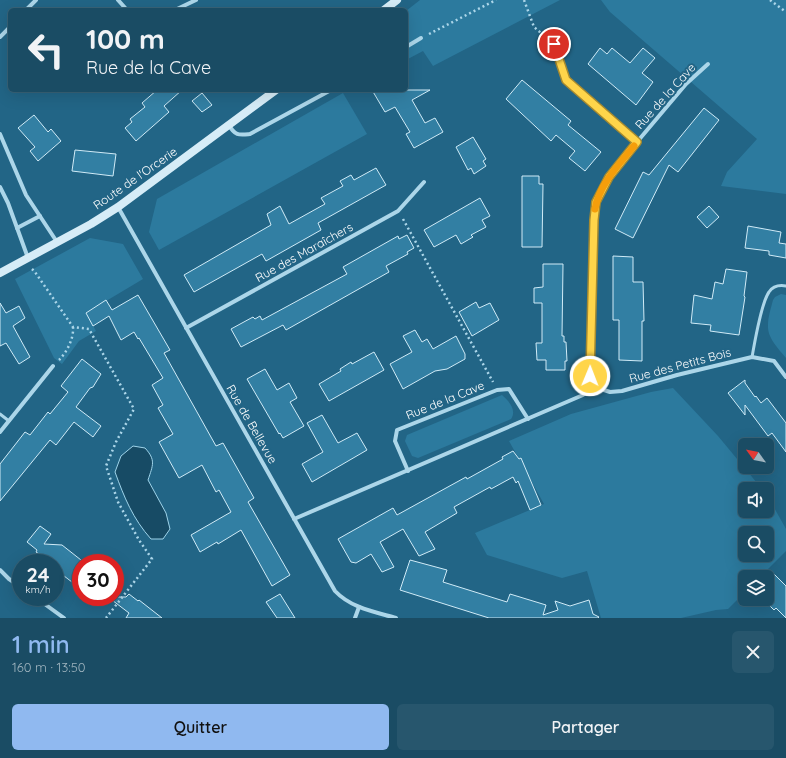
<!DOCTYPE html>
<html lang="fr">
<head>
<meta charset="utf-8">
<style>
	body { margin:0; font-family:Quicksand,sans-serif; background:#27566d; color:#f1f3f6; height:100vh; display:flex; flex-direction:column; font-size:15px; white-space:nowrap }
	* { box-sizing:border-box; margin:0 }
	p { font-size:13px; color:#9fb4bf }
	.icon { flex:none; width:22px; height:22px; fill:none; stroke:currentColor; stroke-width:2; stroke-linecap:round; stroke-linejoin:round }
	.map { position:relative; height:618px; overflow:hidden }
	.drawer { display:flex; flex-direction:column; background:#1a4c64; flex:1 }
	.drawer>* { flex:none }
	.banner { position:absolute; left:8px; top:8px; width:400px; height:84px; border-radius:6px; box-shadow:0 4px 16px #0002,0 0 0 1px #386378; background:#1a4c64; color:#f1f3f6; overflow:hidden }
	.needle { width:26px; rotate:303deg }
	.buttons { position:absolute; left:738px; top:438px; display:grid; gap:8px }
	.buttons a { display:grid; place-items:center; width:36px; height:36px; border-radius:6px; background:#1a4c64; box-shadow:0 4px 16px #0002,0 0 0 1px #386378; font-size:20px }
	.speed { position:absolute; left:12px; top:554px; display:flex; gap:8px; font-size:20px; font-weight:700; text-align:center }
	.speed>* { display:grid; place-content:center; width:52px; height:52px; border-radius:50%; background:#1a4c64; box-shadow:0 4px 16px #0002,0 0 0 1px #386378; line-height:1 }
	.speed small { font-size:10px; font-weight:400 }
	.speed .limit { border:6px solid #d22; background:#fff; color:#111 }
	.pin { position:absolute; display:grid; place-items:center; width:34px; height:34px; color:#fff; margin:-17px; border:2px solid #fff; border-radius:50%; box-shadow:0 1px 4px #0007 }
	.me { position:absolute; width:44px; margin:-22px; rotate:1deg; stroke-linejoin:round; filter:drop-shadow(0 0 3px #0008) }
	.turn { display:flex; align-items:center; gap:14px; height:84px; padding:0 12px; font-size:18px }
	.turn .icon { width:52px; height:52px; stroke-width:2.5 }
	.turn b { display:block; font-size:28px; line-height:34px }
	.round { display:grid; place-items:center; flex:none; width:42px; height:42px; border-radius:6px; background:#27566d }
	.headline { display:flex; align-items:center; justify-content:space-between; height:68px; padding:0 12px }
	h1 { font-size:24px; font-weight:600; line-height:30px; color:#90b9f0 }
	.primary-button { display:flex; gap:8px; margin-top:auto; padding:8px 12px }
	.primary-button a { flex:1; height:46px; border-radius:6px; background:#90b9f0; color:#111; font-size:16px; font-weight:600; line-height:46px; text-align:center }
	.primary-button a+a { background:#27566d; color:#f1f3f6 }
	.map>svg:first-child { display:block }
	.green { fill:#2c7a9e; fill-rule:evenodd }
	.water { fill:#174b65; stroke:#9fd4ea }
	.building { fill:#327fa3; stroke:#d0ebf7 }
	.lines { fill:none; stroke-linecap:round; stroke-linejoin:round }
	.path { stroke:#acd6e9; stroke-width:2.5; stroke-dasharray:2 3; stroke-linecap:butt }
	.lane { stroke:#acd6e9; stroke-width:3 }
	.street { stroke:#acd6e9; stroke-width:4 }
	.secondary { stroke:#d6ecf7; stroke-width:8 }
	.route-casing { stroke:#a68a30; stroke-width:10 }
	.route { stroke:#ffd54a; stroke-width:7 }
	.slow { stroke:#f59e0b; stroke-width:7 }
	.labels { text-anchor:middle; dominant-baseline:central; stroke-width:4; stroke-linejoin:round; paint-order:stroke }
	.street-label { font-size:12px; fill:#fff; stroke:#226586 }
</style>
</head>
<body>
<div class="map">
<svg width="786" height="618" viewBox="0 0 786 618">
	<rect width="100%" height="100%" fill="#226586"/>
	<g class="green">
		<polygon points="420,0 560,0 433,66 423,51 406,60 406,11"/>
		<polygon points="601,0 786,0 786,194 721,186 727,172 757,139 610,12"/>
		<polygon points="343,93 367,134 159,250 149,232 157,199"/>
		<polygon points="90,238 123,244 143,279 86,313 96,331 79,341 62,364 54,358 15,279"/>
		<path d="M781 294 786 295V358C779 349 767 338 768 325 768 317 771 308 773 300L775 297Z"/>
		<path d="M673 388 718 436 762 489H745V511H767V495L786 529V551L760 577H745V592L728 609 716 610 681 618H601L587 571 562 578 487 555 475 533 544 504 509 441 571 414 651 392ZM745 533H767V555H745Z"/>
		<path d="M502 395C509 401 517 410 511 419L418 458 412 456 405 441 407 435Z"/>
	</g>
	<path class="water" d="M133 446 145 448C156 460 153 465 148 480L166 513 170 529 163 539H151C133 519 124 497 115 472L121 456Z"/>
	<g class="building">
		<polygon points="600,48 607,54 612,48 630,63 643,48 655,58 642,73 653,82 636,105 588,64"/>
		<polygon points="522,80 571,121 568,125 601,152 585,171 569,158 575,151 556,135 551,141 506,99"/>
		<polygon points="157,90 182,90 164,106 169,112 136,141 125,128 132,122 130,119 145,107 142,103"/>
		<polygon points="372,90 430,90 412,100 425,123 435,118 443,132 414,148 406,134 410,132 395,107 385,112"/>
		<polygon points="202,93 212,105 202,112 192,101"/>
		<polygon points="704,108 719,120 678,172 669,165 633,238 615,229 643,172 649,175"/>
		<polygon points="34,115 48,132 51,129 61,141 38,161 30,151 35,147 18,128"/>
		<polygon points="473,137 486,159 483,161 486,166 474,174 471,168 468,170 456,147"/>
		<polygon points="75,150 116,154 113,176 72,171"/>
		<polygon points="376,168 386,185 318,223 321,230 266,261 262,254 194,292 184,275 271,225 267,214 280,206 289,224 325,204 321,198 343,186 340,181 351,175 354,180"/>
		<polygon points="522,176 539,176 539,184 543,184 542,247 522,247"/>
		<polygon points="480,198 490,216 482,220 486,227 471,235 473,237 461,244 456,235 434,247 424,230"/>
		<polygon points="709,206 719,217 707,228 697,217"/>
		<polygon points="748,226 781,232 779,243 786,244 786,258 769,255 769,251 745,248"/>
		<polygon points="407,235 414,248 407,252 408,254 386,266 389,272 286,330 283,325 241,347 231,329 253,317 255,319 260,316 262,320 347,274 343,267 398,236 399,239"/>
		<polygon points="613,256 633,257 633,282 643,282 644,321 642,321 642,361 619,360 619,320 613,320"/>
		<polygon points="543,264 563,264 562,336 564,336 564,342 566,342 567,361 565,361 565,370 546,370 546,360 537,360 536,343 542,343 542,303 534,303 534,288 543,287"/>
		<polygon points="726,269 747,272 744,296 745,297 739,335 710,331 711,325 691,323 694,295 712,299 715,282 723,284"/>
		<polygon points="138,295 170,350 164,353 216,446 223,443 254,498 248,502 290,575 272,586 241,530 218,544 217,542 200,552 191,535 231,512 219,490 216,492 202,465 179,478 159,442 173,434 158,408 163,405 152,385 163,378 139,338 138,339 134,332 121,340 109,316 93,326 86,313 106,300 112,310"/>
		<polygon points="476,302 479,308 490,303 499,320 472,336 459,312"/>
		<polygon points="0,303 6,313 19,306 25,318 13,326 30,357 19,364 6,343 0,346"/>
		<polygon points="415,330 422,342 427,339 433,349 456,336 465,354 465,359 447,369 435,371 403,389 390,364 412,352 403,336"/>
		<polygon points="374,352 384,370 329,401 319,384 341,371 340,369 351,362 352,364"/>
		<polygon points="82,359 101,374 93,387 90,388 76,407 101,426 93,437 74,422 56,445 50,440 0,501 0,464 25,432 30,435 48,412 50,414 68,392 61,386"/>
		<polygon points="265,369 277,390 289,383 297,398 290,402 304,426 283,438 280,433 279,434 247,379"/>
		<polygon points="745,380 745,383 755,397 756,396 761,403 767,398 786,423 786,452 772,433 768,436 745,405 745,415 728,393"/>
		<polygon points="322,415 338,443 357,433 367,450 312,482 302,464 323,452 307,423"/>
		<polygon points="513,451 519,459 521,458 541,505 530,510 518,481 516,483 513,477 491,489 490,487 454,507 457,513 425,532 435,549 419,556 403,529 380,542 394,567 382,572 371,554 356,563 351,562 338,539 393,508 397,515 466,477 467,479 503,459 502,457"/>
		<polygon points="40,526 51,534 44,544 62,545 81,560 81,589 55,569 55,563 47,563 41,558 42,556 36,552 37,550 27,542"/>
		<polygon points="410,560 447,570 443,582 507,602 510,594 546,605 543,615 558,610 555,601 570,606 589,600 593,614 599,617 598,618 489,618 400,590"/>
		<polygon points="765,572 770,577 774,574 786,586 786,618 776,608 774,610 763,599 767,599 767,577 760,577"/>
		<polygon points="129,594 138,601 139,600 162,618 126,618 129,613 108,597 126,597"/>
		<polygon points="280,594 295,618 277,618 266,602"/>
	</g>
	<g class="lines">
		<g class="path">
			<polyline points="524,0 534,27 548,39"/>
			<polyline points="770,0 786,12"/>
			<polyline points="429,34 496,0"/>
			<polyline points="403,219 493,382"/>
			<polyline points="32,269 35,272 73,327 89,329 134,409 116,442 106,466 118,502 139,540 152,559 106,618"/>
			<path d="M59 360C67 352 74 338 73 327"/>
		</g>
		<g class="lane">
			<path d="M752 357C755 341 761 303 769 292 773 286 780 285 786 286"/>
			<polyline points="0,414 9,421"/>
		</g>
		<g class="street">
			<polyline points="118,0 127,10"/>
			<polyline points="26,10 36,0"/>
			<polyline points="175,10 196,0"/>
			<polyline points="0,37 10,27"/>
			<polyline points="406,47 421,38"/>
			<path d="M229 125C235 136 239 135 250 134L331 90"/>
			<polyline points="0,134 26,195 57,242"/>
			<polyline points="637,142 686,84 708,64"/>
			<polyline points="0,187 8,203 28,258"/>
			<path d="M118 207 335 591C351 608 375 612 396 618"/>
			<polyline points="17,228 40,216"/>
			<polyline points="186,328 398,211 424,182"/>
			<polyline points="589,385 610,392 622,391 677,375 752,357 774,361 786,377"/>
			<polyline points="0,432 53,366"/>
			<polyline points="408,471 395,441 397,430 497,390 509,389 528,419"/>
			<polyline points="294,519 583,395 589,385 593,220 596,202 609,177 637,142 566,80 554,44"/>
			<polyline points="0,570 9,579 21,587"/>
			<polyline points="35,597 64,618"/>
			<polyline points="355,618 359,607"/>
		</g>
		<g class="secondary">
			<polyline points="384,10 397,0"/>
			<polyline points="0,273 91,224 118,207 276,90"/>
		</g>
	</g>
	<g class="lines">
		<defs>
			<polyline id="route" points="554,44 566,80 637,142 609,177 596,202 594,220 590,376"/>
		</defs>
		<use href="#route" class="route-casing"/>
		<use href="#route" class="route"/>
		<path class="slow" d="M595 209C599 185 619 164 634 146"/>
	</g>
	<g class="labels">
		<g class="street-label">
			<text transform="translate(665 96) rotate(-48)">Rue de la Cave</text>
			<text transform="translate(135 178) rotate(-35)">Route de l'Orcerie</text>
			<text transform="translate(304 252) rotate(-29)">Rue des Maraîchers</text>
			<text transform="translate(680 365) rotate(-15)">Rue des Petits Bois</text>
			<text transform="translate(445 400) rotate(-22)">Rue de la Cave</text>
			<text transform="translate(252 424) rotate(60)">Rue de Bellevue</text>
		</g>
	</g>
</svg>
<div class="buttons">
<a><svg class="needle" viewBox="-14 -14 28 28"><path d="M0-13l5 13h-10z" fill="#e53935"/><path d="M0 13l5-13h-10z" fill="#9fb4bf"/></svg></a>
<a><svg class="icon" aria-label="sound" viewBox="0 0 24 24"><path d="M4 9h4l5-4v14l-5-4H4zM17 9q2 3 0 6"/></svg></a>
<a><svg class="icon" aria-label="search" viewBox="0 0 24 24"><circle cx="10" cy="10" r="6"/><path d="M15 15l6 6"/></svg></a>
<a><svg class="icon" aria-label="layers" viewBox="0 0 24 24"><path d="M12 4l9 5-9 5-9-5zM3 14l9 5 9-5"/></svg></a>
</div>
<div class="speed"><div>24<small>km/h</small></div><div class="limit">30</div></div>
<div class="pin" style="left:554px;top:44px;background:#d93025"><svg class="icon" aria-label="arrive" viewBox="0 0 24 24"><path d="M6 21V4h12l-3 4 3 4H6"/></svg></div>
<svg class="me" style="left:590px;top:376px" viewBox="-20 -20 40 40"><circle r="17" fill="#ffd54a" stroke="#fff" stroke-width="3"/><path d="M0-11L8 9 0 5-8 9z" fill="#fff"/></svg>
<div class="banner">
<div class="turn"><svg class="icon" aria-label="left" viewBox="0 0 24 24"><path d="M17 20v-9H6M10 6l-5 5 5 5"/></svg><div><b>100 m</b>Rue de la Cave</div></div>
</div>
</div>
<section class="drawer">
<div class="headline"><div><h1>1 min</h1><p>160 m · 13:50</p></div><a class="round"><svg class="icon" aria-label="close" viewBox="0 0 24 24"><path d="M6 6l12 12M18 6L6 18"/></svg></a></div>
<div class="primary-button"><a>Quitter</a><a>Partager</a></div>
</section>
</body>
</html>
